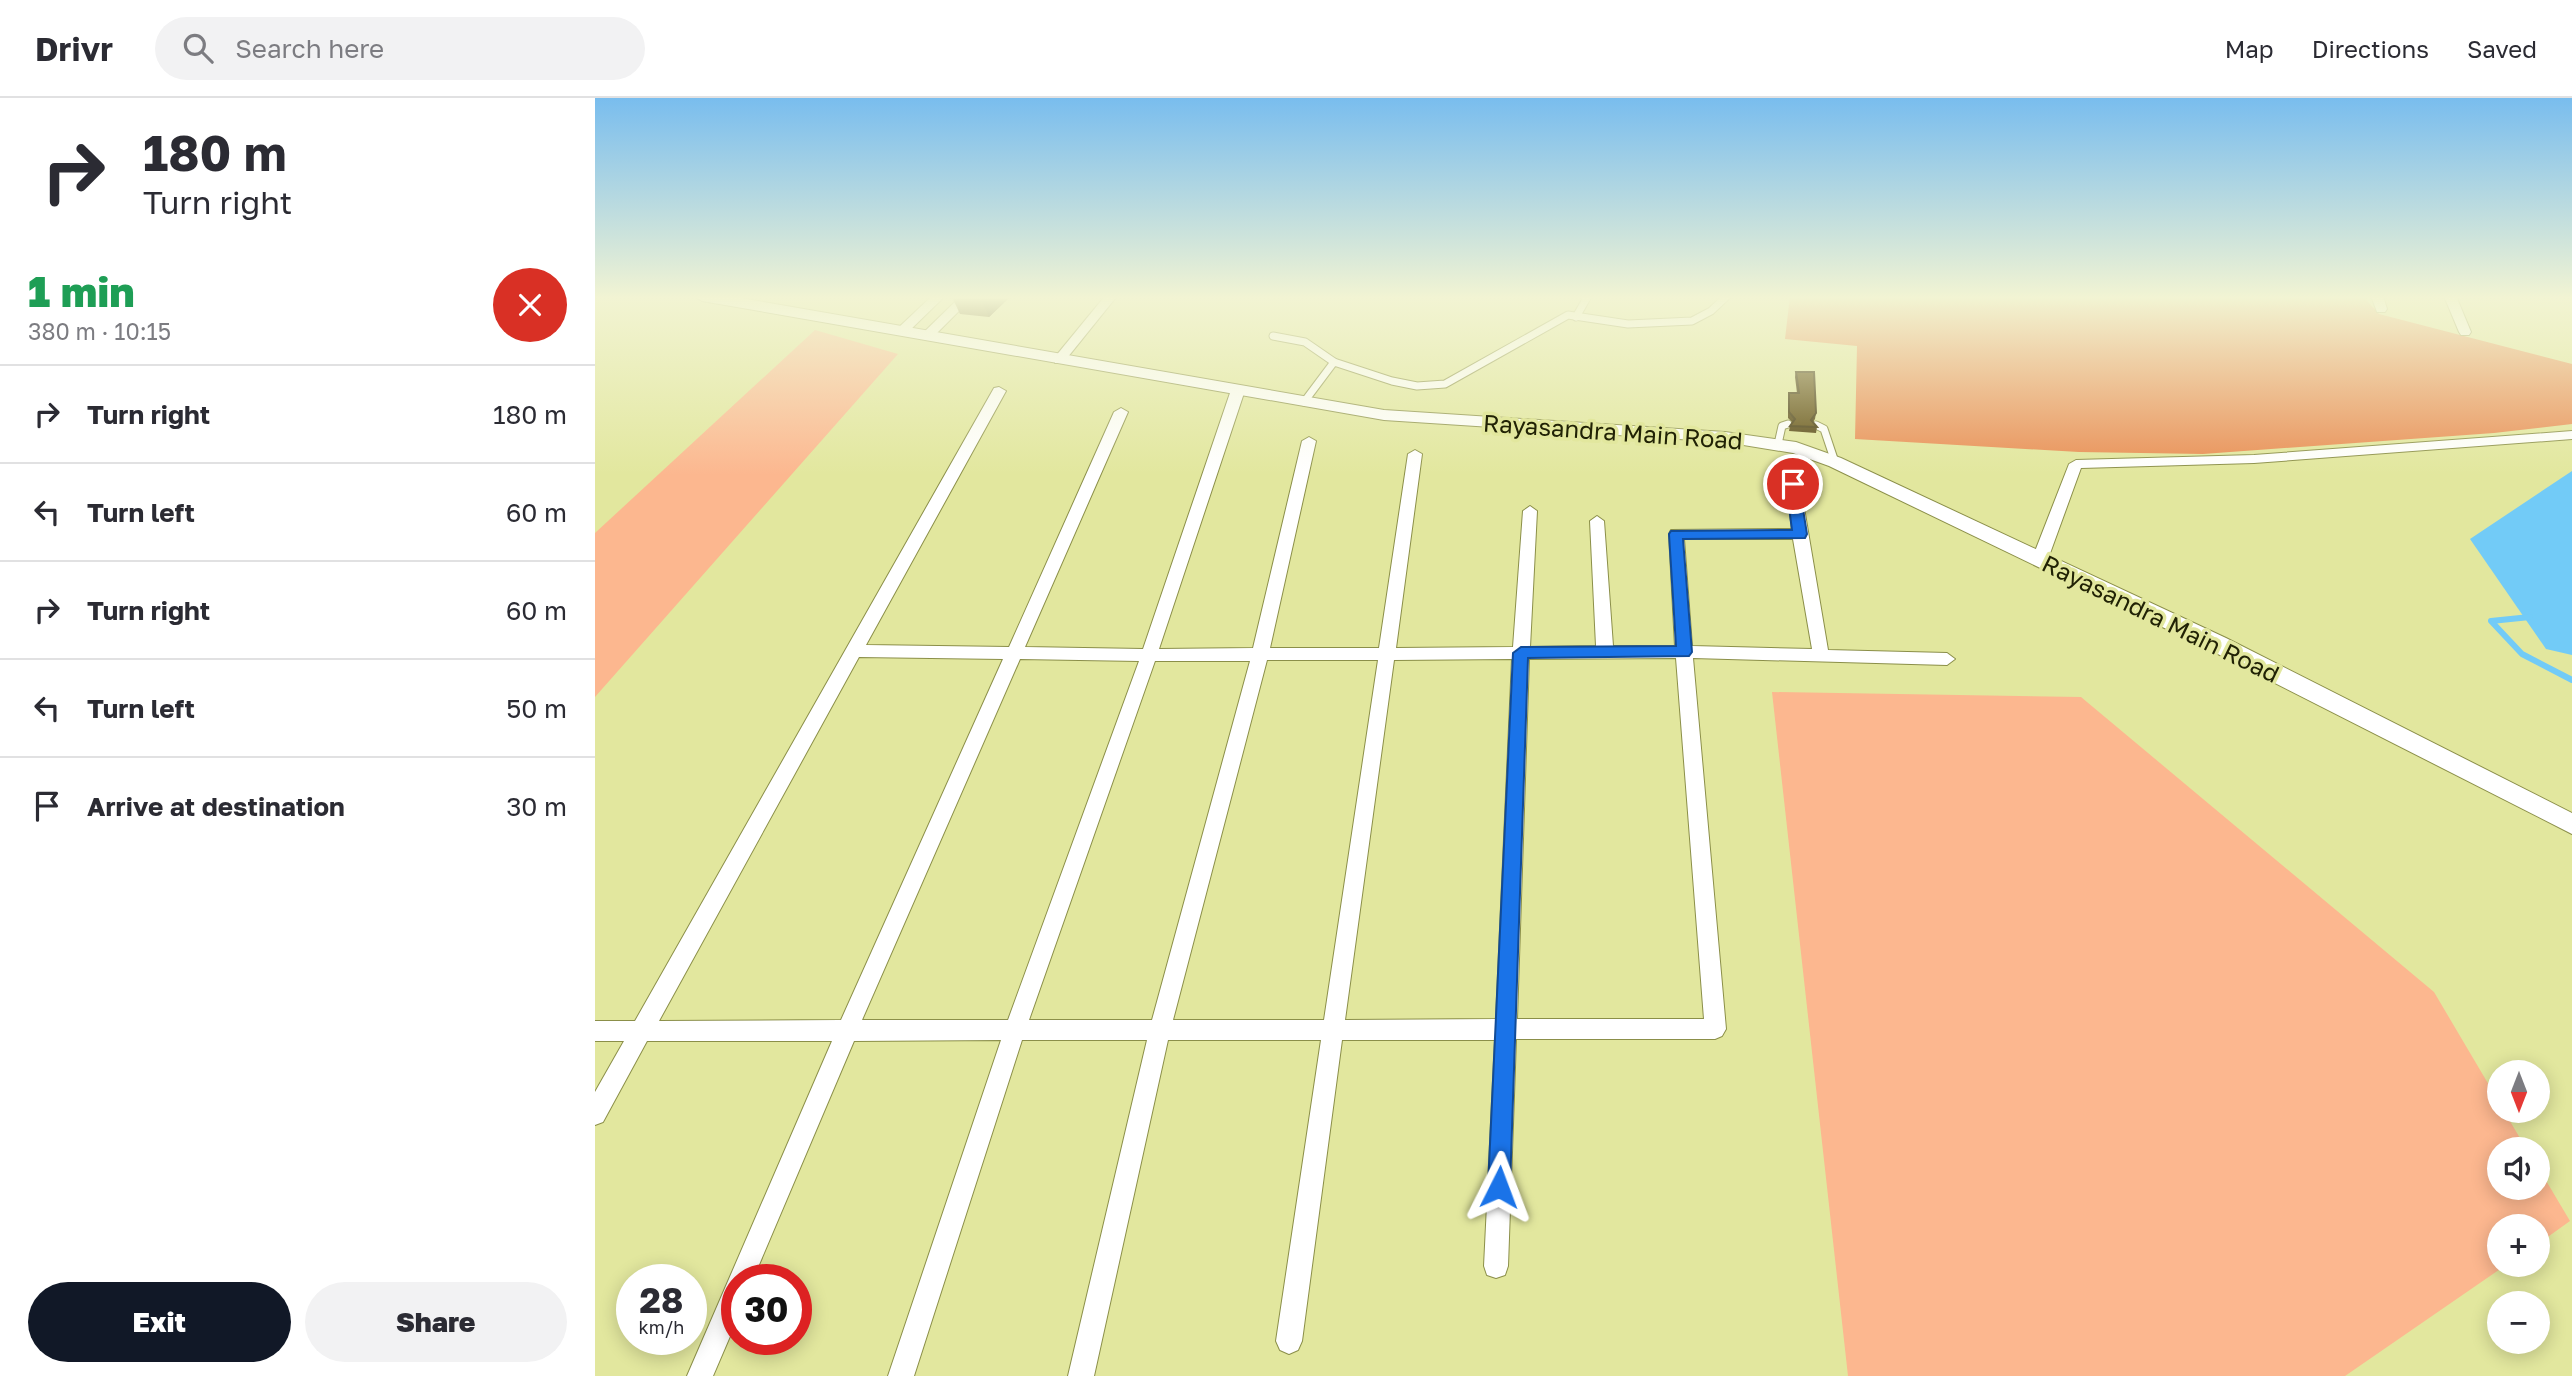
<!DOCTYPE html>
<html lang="en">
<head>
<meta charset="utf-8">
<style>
	body { margin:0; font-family:"Golos Text",sans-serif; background:#f2f2f3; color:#2b2b33; height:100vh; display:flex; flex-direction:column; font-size:26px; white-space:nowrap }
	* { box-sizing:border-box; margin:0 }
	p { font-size:23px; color:#7c7c81 }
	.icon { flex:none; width:38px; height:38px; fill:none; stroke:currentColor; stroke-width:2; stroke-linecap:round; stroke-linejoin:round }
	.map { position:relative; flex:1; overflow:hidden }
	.details { display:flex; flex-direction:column; background:#fff; width:595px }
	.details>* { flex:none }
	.top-card { background:#fff; color:#2b2b33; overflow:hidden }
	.needle { width:46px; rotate:180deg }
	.tools { position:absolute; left:1892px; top:962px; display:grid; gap:14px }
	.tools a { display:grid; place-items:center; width:63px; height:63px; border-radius:50%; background:#fff; box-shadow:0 4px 18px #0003; font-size:35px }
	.speed { position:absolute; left:21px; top:1166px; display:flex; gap:14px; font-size:35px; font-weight:700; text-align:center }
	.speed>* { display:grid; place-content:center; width:91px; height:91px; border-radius:50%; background:#fff; box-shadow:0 4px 18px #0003; line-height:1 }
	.speed small { font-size:18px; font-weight:400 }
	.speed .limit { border:10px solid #d22; background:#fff; color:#111 }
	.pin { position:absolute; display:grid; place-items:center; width:60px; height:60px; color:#fff; margin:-30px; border:4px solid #fff; border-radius:50%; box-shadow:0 2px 7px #0007 }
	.me { position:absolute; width:77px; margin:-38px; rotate:3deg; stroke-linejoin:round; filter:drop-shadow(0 0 5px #0008) }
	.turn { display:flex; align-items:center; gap:24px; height:147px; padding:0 28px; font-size:32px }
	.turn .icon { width:91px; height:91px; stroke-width:2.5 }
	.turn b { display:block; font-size:49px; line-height:60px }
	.round { display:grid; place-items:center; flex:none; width:74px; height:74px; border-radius:37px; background:#f2f2f3 }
	.headline { display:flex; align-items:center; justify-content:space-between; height:119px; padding:0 28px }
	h1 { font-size:42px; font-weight:800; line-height:52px; color:#1e9e55 }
	.action { display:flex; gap:14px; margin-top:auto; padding:14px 28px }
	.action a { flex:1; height:80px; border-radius:42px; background:#111827; color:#fff; font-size:28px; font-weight:800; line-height:80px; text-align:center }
	.action a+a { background:#f2f2f3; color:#2b2b33 }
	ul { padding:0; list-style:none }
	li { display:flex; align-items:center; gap:21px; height:98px; padding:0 28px; border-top:2px solid #e1e1e2 }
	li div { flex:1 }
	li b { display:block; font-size:26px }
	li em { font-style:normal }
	header { display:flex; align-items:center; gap:42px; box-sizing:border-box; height:98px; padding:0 35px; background:#fff; border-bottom:2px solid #e1e1e2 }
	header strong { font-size:33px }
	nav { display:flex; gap:38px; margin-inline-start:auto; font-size:24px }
	.search { width:490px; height:63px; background:#f2f2f3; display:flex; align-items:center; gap:18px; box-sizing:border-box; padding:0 24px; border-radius:38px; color:#7c7c81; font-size:26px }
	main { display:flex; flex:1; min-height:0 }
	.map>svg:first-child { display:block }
	.green { fill:#fcb78f }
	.forest { fill:#e98e55 }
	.water { fill:#72cbf7 }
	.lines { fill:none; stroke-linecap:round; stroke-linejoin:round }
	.stream { stroke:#72cbf7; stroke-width:6 }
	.service-casing { stroke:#8b8f49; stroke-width:9 }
	.minor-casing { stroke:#8b8f49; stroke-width:2 }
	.tertiary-casing { stroke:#8b8f49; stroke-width:2 }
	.service { stroke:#fff; stroke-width:7 }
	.minor { fill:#fff; fill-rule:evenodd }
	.tertiary { fill:#fff; fill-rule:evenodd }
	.wall { fill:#51410d }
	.shaded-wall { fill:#42350a }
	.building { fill:#5e4c0f; stroke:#42350a; stroke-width:2 }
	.route { fill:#1a73e8; stroke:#114b97; stroke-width:2 }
	.labels { text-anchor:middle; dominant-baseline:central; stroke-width:7; stroke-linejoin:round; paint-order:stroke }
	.street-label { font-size:24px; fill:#212205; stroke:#e2e79e }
</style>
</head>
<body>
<header>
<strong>Drivr</strong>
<div class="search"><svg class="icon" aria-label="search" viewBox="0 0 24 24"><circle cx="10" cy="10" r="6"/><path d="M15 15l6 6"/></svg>Search here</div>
<nav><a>Map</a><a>Directions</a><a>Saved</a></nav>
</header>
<main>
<section class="details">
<div class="top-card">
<div class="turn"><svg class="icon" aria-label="right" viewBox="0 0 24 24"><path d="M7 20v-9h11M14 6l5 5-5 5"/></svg><div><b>180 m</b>Turn right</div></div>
</div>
<div class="headline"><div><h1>1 min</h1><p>380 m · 10:15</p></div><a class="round" style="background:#d93025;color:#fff"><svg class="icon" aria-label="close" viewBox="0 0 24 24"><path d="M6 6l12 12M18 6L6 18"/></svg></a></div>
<ul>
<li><svg class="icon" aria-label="right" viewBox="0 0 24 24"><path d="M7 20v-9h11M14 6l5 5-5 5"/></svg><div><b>Turn right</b></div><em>180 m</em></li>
<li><svg class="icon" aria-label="left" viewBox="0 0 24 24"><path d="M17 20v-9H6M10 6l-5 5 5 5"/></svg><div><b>Turn left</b></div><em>60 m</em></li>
<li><svg class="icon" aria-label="right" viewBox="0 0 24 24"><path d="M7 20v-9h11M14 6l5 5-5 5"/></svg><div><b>Turn right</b></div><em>60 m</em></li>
<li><svg class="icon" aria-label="left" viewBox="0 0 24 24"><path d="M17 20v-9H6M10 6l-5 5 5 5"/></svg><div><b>Turn left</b></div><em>50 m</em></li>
<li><svg class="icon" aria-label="arrive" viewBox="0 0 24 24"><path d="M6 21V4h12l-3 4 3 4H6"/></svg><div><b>Arrive at destination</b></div><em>30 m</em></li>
</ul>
<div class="action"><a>Exit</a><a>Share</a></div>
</section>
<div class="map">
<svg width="1977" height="1278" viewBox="0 0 1977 1278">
	<rect width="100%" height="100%" fill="#e2e79e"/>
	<g class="green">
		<polygon points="220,232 303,256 0,599 0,435"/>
		<polygon points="1177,594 1486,599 1839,894 1904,1004 1904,1013 1909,1013 1932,1052 1904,1052 1904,1090 1942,1090 1943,1069 1975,1123 1943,1146 1942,1129 1904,1129 1904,1167 1911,1167 1750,1278 1253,1278"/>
	</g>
	<polygon class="forest" points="1195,198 1768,198 1784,216 1977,266 1977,326 1899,335 1608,356 1484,354 1260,341 1262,248 1190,241"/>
	<polygon class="water" points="1977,373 1977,557 1951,551 1875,441"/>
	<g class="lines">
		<polyline class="stream" points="1935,519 1896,523 1927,556 1977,582"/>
		<defs>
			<g id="service">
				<polyline points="981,219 993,198"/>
				<polyline points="678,238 710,244 739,264"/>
				<polyline points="709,304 739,264 797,283 822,288 850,286 973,217 1033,226 1097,223 1116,213 1132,198"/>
				<polyline points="1221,327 1229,331 1240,364"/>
				<polyline points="1183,346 1187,328 1193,326"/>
			</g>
			<g id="minor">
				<polygon points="337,198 350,198 310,237 302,237 302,231"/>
				<polygon points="366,198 379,198 336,241 328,241 328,235"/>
				<polygon points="510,198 522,198 468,265 460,265 460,259"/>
				<polygon points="1776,198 1788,198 1792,211 1790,214 1782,214"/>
				<polygon points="1849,198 1861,198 1876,234 1874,237 1866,237 1864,234"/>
				<path d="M643 288 650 292 564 551 658 550 707 343 714 339 721 343 675 550H784L813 356 820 352 827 356 801 550 918 549 928 413 935 408 942 413 935 549 1001 548 995 423 1002 418 1009 423 1018 548H1080L1074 436 1076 432 1197 431 1191 386 1198 381 1205 386 1233 552 1352 555 1360 561 1352 567 1098 560 1131 931 1127 938 1120 941H921L913 1168 910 1177 901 1180 892 1177 889 1168 900 942H747L707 1243 703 1252 694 1256 685 1252 681 1243 726 942H573L499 1278H473L552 942H427L319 1278H293L406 942 259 943 158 1181H142V1222L118 1278H92L237 943H52L8 1024 0 1027V994L29 943H0V923H40L399 290 404 289 411 293 271 547 414 549 519 314 526 310 533 314 430 549 548 551 636 292ZM1089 441H1198L1217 551 1097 548ZM264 559 408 561 246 922 64 923ZM1081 560 1109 921H922L934 561ZM425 561 544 563 413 922H267ZM917 561 901 921 750 922 799 562ZM672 562H783L729 922H578ZM560 563H655L557 922H434Z"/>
				<polygon points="1977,333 1977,341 1659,365 1486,370 1453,461 1445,466 1437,461 1474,366 1481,362 1659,357"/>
			</g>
			<polygon id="tertiary" points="99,198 134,198 789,312 1130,334 1201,344 1246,360 1631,540 1977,715 1977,736 1615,552 1234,368 1198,355 1130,344 789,322 107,203"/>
		</defs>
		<use href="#service" class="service-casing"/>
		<use href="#minor" class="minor-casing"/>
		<use href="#tertiary" class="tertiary-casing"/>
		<use href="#service" class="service"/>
		<use href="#minor" class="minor"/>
		<use href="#tertiary" class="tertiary"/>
	</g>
	<g class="wall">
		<polygon points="416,198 394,219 365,216 357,199"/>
		<polygon points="1201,274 1221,315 1220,321 1218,324 1222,329 1221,335 1194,333 1195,328 1197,324 1193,320 1193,300 1194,295 1202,295 1200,279"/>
	</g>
	<polygon class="shaded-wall" points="391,198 416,198 394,219 387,203"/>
	<g class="building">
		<polygon points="358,198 391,198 387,203 357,199"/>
		<polygon points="1201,274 1219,274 1221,315 1216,322 1222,329 1195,328 1200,321 1194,314 1194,295 1204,295"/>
	</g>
	<linearGradient id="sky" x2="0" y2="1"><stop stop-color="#79bdee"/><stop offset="0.53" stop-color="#f2f4d3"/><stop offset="1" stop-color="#f2f4d3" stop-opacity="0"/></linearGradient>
	<rect width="1977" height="377" fill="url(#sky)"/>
	<polygon class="route" points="1198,382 1204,386 1212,436 1210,440 1088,441 1097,554 1094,558 933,560 915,1089 912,1096 904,1100 897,1096 893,1089 918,555 926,549 1081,548 1074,436 1076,433 1197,432 1191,386"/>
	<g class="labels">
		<g class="street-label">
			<text transform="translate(1018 333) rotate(4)">Rayasandra Main Road</text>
			<text transform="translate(1566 520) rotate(26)">Rayasandra Main Road</text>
		</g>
	</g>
</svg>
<div class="tools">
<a><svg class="needle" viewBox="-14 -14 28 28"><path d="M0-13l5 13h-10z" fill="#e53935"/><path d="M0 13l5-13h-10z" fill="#7c7c81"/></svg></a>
<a><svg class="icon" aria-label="sound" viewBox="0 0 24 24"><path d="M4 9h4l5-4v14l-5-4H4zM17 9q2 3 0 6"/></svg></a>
<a>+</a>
<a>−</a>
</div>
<div class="speed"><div>28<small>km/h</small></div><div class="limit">30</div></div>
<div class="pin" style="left:1198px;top:386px;background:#d93025"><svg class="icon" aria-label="arrive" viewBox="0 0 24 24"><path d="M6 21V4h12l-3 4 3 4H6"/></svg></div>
<svg class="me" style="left:904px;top:1089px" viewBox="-20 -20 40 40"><path d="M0-17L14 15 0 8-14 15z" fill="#1a73e8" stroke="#fff" stroke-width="4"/></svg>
</div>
</main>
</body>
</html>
